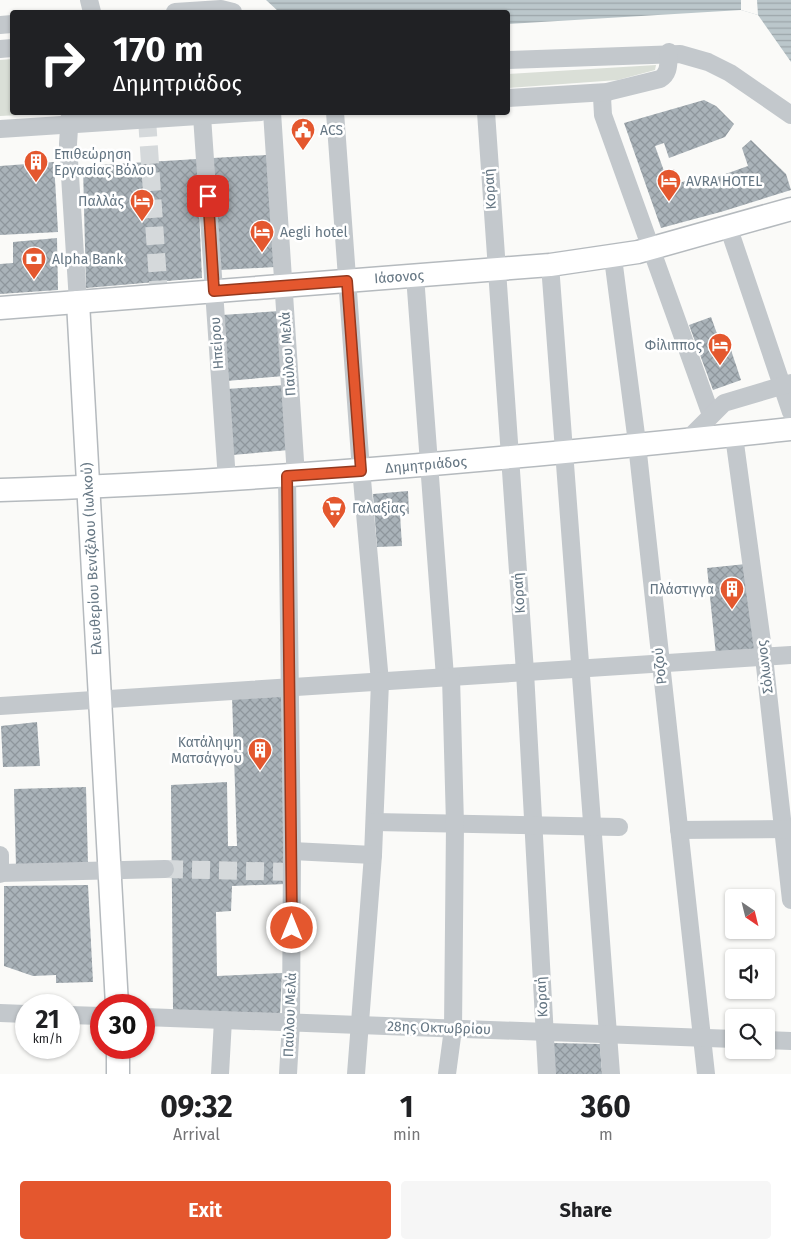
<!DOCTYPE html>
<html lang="en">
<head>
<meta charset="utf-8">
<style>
	body { margin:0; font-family:"Fira Sans",sans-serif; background:#f6f6f6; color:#202124; height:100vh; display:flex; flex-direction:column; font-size:19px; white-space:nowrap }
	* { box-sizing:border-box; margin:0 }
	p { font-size:16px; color:#757577 }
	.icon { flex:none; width:28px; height:28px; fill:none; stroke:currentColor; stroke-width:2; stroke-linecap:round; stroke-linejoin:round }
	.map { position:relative; height:1074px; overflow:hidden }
	.drawer { display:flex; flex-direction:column; background:#fff; flex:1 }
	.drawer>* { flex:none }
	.top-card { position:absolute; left:10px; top:10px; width:500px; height:105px; border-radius:5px; box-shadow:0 1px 4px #0004; background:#202124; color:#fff; overflow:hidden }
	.needle { width:32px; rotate:145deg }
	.buttons { position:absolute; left:725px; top:889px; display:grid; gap:10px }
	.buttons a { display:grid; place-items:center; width:50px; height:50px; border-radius:5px; background:#fff; box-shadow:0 1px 4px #0004; font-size:25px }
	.speed { position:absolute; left:15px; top:994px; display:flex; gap:10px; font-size:25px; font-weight:700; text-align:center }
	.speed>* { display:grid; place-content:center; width:65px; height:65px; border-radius:50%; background:#fff; box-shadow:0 1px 4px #0004; line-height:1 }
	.speed small { font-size:12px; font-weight:400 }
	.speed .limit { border:8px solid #d22; background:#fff; color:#111 }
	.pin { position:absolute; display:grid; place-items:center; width:42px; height:42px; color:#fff; margin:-21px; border-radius:10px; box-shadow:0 2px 8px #0006 }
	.me { position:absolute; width:55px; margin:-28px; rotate:0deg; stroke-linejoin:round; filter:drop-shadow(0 0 4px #0008) }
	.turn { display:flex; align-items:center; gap:18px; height:105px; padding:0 20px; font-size:22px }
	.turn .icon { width:65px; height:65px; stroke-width:2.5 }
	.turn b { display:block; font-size:35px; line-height:42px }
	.eta { display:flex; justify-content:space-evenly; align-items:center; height:85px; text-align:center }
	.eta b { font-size:30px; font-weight:700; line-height:35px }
	.action { display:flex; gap:10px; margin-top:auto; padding:10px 20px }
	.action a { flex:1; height:58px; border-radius:5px; background:#e4572e; color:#fff; font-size:20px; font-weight:700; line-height:58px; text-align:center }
	.action a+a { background:#f6f6f6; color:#202124 }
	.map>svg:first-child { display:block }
	.grass { fill:#dadfd7 }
	.water { fill:url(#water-rules) }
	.pier { fill:#fafaf8 }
	.building { fill:url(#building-cross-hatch) }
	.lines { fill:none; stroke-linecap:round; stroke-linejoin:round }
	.minor-tunnel { stroke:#d5d9db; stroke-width:18; stroke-dasharray:18 9; stroke-linecap:butt }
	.major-casing { stroke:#b5babe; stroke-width:25 }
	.minor { stroke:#c3c8cc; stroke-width:18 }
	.major { stroke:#fff; stroke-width:22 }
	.route-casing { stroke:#94391e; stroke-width:12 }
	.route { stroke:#e4572e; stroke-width:9 }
	.labels { text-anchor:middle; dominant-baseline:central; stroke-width:5; stroke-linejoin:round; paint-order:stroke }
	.poi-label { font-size:14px; fill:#657683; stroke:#fff; text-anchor:start }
	.street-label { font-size:14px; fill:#657683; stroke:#fff }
</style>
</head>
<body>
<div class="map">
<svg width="791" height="1074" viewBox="0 0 791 1074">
	<defs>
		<pattern id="water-rules" width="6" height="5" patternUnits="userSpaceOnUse" patternTransform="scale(1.25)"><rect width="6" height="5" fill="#bbc7cb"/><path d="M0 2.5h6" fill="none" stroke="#9ca6aa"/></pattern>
		<pattern id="building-cross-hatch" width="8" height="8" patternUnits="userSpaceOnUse" patternTransform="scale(1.25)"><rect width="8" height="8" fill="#aab3b9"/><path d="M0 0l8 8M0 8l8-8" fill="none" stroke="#8e969c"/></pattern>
	</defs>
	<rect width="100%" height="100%" fill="#fafaf8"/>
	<g class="grass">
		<polygon points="12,59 12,112 60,113 0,116 0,60"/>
		<polygon points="656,65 655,70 618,80 508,88 508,74"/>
	</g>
	<polygon class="water" points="266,0 791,0 791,62 758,15 741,10 508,24 508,12 279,12"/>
	<polygon class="pier" points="741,0 757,0 758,15 741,10"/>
	<g class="building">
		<polygon points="704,100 716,106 734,124 725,137 669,158 664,143 655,146 664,171 674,169 679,183 698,177 700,183 748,166 742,148 751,140 786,174 791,190 724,211 661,228 624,123"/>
		<polygon points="267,155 275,267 220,270 213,158"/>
		<polygon points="197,159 202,278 86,288 83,166"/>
		<polygon points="54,162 58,232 0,235 0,166"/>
		<polygon points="57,238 58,290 0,294 0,264 13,263 13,242"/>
		<polygon points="280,311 284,376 226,381 222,315"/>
		<polygon points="711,317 724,353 731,350 741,380 713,390 689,325"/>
		<polygon points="285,385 289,450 232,455 227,389"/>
		<polygon points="408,491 409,514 400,514 402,546 377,547 373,494"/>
		<polygon points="746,564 759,652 716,655 707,568"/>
		<polygon points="285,694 286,884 232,886 231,911 216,912 217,976 282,973 280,1015 173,1010 171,785 227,782 228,846 237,846 232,696"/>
		<polygon points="37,722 40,766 3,767 1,726"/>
		<polygon points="86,787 88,865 16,867 14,789"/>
		<polygon points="88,885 93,982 56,983 56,975 33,976 4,966 4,886"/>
		<polygon points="552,1043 600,1044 602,1074 554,1074"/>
	</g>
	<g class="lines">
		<g class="minor-tunnel">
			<polyline points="147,119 159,296"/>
			<polyline points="165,869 292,872"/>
		</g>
		<defs>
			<g id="major">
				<polyline points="78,302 117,1005"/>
				<polyline points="0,308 550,265 638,252 791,209"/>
				<path d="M0 490C265 482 528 457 791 429"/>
				<polyline points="118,1048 118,1074"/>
			</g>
		</defs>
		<use href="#major" class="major-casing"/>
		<g class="minor">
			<polyline points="89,0 92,12"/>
			<polyline points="175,12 221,9 233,12"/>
			<polyline points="0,25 12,24"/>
			<polyline points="0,49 12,48"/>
			<polyline points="508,60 680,54 708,62 730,73 791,115"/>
			<polyline points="607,92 602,97 603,115 711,415"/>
			<path d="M508 98 607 92 660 79C670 73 668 63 669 52"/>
			<polyline points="272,112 296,476"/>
			<polyline points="335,112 360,457 380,682 373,855 356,1074"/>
			<polyline points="486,112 525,672 547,1074"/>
			<polyline points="70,113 68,144 78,302"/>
			<polyline points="202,116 227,480"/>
			<polyline points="0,129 261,112"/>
			<polyline points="728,226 791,412"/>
			<polyline points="613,258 636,435 706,1074"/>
			<polyline points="550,265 611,1074"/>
			<polyline points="415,276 445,677"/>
			<polyline points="734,436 764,657 791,900"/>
			<polyline points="686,441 724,403 791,383"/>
			<polyline points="287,476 292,851 291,1023 288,1074"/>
			<polyline points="0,706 791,655"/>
			<polyline points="375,822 619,827"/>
			<polyline points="679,830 791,829"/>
			<polyline points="292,851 373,855"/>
			<polyline points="0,855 0,874"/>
			<polyline points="0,873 165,869"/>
			<polyline points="0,1013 26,1014"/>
			<polyline points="69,1015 101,1016"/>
			<polyline points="144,1017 734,1039"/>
			<polyline points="766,1040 791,1041"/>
			<polyline points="220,1074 223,1020"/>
			<polyline points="447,1074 453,1029 455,824 451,677"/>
		</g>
		<use href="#major" class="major"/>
	</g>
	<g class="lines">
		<defs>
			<polyline id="route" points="208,196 214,291 347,281 361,471 287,476 292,928"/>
		</defs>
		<use href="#route" class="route-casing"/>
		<use href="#route" class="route"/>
	</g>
	<defs>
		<symbol id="civic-pin" viewBox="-11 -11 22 30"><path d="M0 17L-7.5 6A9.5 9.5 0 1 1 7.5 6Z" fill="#e4572e" stroke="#fff"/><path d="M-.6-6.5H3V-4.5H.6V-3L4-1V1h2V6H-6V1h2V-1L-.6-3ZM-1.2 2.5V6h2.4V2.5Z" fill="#fff"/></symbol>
		<symbol id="building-pin" viewBox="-11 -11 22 30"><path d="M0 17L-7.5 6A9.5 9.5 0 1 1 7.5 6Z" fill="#e4572e" stroke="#fff"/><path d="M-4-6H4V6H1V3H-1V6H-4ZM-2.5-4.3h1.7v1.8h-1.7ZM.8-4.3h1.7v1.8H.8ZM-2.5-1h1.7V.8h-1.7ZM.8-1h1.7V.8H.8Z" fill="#fff"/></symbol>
		<symbol id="hotel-pin" viewBox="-11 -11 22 30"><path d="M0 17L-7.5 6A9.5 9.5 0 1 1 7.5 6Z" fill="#e4572e" stroke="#fff"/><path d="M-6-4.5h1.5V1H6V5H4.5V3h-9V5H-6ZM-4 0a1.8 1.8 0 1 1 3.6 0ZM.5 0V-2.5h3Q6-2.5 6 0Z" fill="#fff"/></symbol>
		<symbol id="bank-pin" viewBox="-11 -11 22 30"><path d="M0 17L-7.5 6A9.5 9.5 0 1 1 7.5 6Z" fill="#e4572e" stroke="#fff"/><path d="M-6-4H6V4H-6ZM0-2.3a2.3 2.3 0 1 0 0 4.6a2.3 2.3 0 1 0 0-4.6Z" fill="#fff"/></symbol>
		<symbol id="supermarket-pin" viewBox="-11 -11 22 30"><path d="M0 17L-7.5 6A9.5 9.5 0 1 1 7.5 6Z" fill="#e4572e" stroke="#fff"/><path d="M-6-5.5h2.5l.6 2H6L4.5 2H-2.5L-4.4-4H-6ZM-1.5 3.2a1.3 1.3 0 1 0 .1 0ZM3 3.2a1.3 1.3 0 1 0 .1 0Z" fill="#fff"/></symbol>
	</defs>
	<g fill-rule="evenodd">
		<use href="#civic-pin" x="289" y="116" width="28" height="38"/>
		<use href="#building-pin" x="22" y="148" width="28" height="38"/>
		<use href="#hotel-pin" x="655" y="167" width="28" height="38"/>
		<use href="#hotel-pin" x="128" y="187" width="28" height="38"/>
		<use href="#hotel-pin" x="248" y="218" width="28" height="38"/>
		<use href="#bank-pin" x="20" y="245" width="28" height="38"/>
		<use href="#hotel-pin" x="706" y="331" width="28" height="38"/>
		<use href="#supermarket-pin" x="320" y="494" width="28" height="38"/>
		<use href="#building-pin" x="718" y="575" width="28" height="38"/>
		<use href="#building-pin" x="246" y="736" width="28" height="38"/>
	</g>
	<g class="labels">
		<g class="poi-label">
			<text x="320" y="130">ACS</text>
			<text x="54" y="154">Επιθεώρηση<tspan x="54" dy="16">Εργασίας Βόλου</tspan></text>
			<text x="686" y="181">AVRA HOTEL</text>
			<text x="124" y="201" text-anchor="end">Παλλάς</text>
			<text x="280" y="232">Aegli hotel</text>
			<text x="52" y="259">Alpha Bank</text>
			<text x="702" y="345" text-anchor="end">Φίλιππος</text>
			<text x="352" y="508">Γαλαξίας</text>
			<text x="714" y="589" text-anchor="end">Πλάστιγγα</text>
			<text x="242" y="742" text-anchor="end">Κατάληψη<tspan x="242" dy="16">Ματσάγγου</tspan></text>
		</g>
		<g class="street-label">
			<text transform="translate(490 189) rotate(-94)">Κοραή</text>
			<text transform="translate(399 277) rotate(-4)">Ιάσονος</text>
			<text transform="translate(217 343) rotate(-94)">Ηπείρου</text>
			<text transform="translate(288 354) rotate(-94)">Παύλου Μελά</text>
			<text transform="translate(426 465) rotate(-5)">Δημητριάδος</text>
			<text transform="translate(92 559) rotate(-93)">Ελευθερίου Βενιζέλου (Ιωλκού)</text>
			<text transform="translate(519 593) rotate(-94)">Κοραή</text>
			<text transform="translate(660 666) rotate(-96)">Ροζού</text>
			<text transform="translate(765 667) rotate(-97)">Σόλωνος</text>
			<text transform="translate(542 997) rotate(-93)">Κοραή</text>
			<text transform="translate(290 1015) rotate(-88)">Παύλου Μελά</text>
			<text transform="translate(439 1028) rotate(2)">28ης Οκτωβρίου</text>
		</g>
	</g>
</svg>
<div class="buttons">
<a><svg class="needle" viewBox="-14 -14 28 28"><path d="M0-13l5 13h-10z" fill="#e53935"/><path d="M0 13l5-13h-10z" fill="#757577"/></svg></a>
<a><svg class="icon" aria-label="sound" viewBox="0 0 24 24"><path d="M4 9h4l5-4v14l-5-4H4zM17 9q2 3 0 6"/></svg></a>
<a><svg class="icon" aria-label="search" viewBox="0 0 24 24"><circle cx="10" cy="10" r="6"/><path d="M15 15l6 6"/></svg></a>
</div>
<div class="speed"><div>21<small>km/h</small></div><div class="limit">30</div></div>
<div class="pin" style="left:208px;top:196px;background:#d93025"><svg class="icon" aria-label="arrive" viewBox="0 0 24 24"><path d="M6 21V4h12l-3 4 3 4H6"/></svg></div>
<svg class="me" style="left:292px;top:928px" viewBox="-20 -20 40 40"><circle r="17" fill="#e4572e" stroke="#fff" stroke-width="3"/><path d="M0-11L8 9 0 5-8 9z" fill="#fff"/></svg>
<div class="top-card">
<div class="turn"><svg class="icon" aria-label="right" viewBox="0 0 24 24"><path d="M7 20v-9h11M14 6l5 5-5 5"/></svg><div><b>170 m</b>Δημητριάδος</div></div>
</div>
</div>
<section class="drawer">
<div class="eta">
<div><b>09:32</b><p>Arrival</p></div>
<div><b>1</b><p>min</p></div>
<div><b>360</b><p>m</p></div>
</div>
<div class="action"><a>Exit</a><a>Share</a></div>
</section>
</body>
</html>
